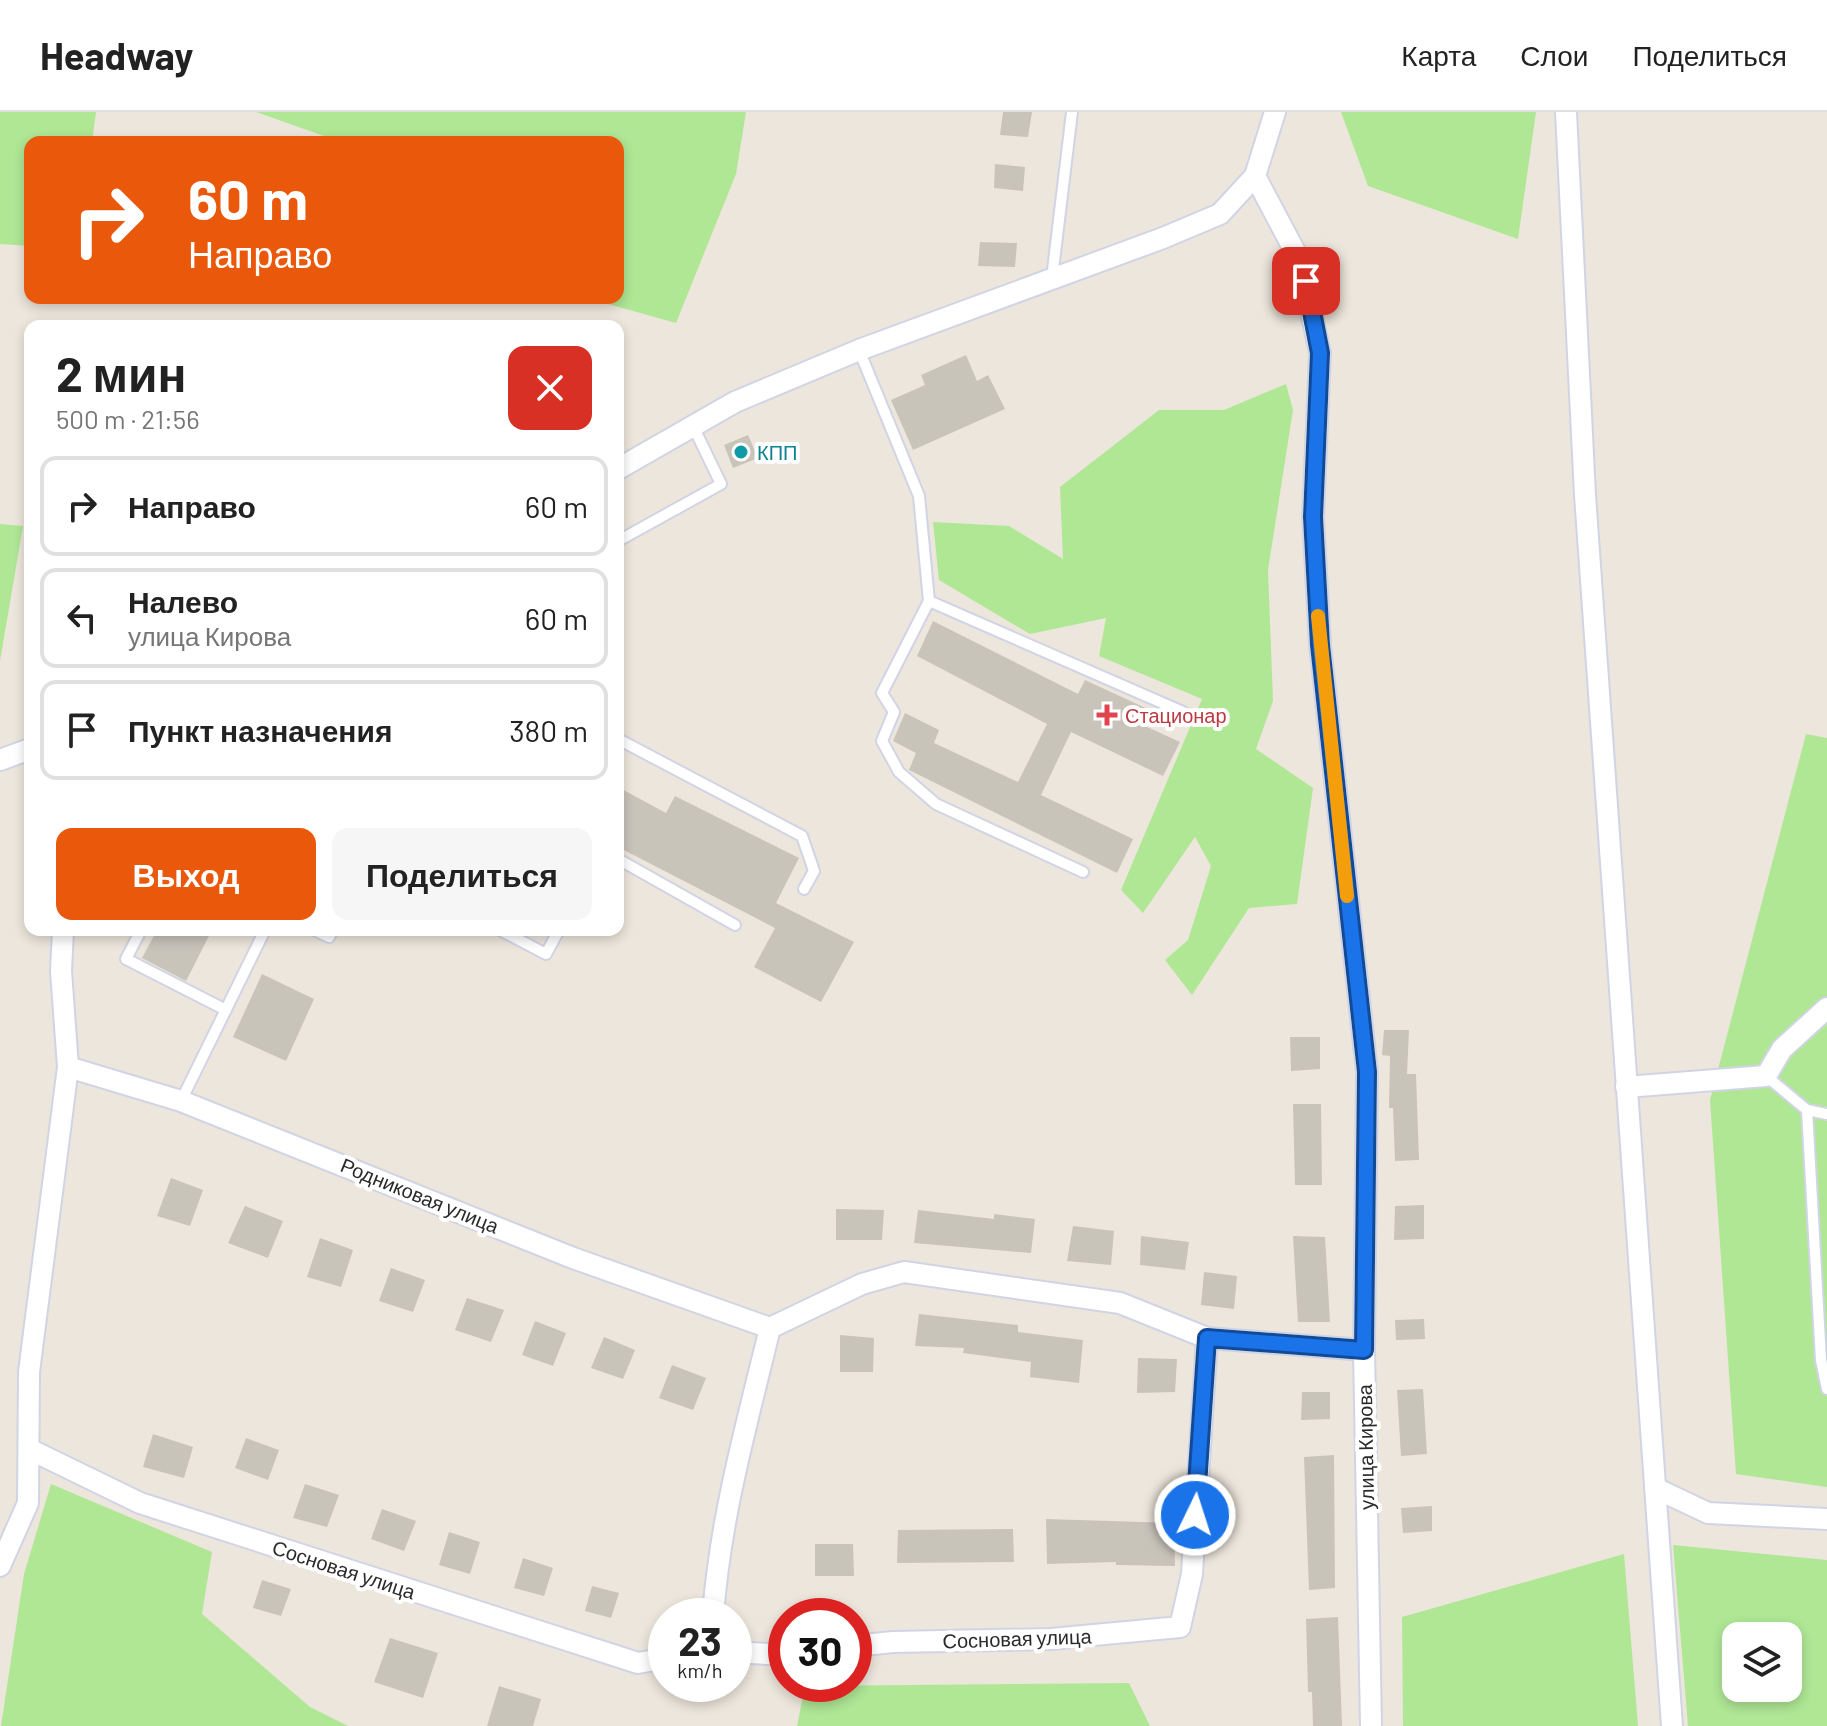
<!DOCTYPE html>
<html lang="ru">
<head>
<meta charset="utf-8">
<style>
	body { margin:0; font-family:Barlow,sans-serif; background:#f6f6f6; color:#222; height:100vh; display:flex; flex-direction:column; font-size:30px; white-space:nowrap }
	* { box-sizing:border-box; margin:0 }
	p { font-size:26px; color:#767676 }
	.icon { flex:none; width:44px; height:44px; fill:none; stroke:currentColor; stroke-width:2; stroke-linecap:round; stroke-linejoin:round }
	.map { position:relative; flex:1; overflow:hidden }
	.side { position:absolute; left:24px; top:208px; width:600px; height:616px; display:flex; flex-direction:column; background:#fff; border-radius:16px; box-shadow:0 4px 12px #0003 }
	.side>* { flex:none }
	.banner { position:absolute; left:24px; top:24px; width:600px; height:168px; border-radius:16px; box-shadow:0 4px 12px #0003; background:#ea580c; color:#fff; overflow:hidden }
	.tools { position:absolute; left:1722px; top:1510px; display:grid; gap:16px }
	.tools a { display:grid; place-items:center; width:80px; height:80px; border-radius:16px; background:#fff; box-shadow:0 4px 12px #0003; font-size:40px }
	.speed { position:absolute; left:648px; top:1486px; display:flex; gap:16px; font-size:40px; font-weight:700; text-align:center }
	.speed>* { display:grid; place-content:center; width:104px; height:104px; border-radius:50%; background:#fff; box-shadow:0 4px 12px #0003; line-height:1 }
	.speed small { font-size:20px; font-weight:400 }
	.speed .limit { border:12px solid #d22; background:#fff; color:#111 }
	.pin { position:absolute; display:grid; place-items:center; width:68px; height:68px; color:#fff; margin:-34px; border-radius:16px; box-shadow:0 4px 12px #0006 }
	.me { position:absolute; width:88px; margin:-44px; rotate:4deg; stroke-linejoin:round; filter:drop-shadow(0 0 6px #0008) }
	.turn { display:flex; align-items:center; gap:28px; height:168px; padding:0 32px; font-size:36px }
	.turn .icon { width:104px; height:104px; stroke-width:2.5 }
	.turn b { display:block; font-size:56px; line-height:68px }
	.round { display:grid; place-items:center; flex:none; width:84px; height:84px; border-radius:16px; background:#f6f6f6 }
	.overview { display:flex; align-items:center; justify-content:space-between; height:136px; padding:0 32px }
	h1 { font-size:48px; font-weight:700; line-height:60px }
	.button { display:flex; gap:16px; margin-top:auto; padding:16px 32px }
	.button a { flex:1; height:92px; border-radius:16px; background:#ea580c; color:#fff; font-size:32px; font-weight:700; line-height:92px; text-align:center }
	.button a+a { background:#f6f6f6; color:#222 }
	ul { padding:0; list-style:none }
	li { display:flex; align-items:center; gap:24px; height:100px; margin:0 16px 12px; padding:0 16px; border:4px solid #e0e0e0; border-radius:16px }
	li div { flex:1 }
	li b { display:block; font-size:30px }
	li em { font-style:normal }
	header { display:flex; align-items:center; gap:48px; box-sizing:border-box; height:112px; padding:0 40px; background:#fff; border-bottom:2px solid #e0e0e0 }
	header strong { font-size:38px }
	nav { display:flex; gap:44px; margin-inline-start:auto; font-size:28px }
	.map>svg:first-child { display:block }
	.green { fill:#afe795; fill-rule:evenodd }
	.building { fill:#c9c4ba }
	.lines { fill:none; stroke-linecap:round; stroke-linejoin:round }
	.service-casing { stroke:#d1d4e4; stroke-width:14 }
	.minor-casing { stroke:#d1d4e4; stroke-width:24 }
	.service { stroke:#fff; stroke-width:10 }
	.minor { stroke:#fff; stroke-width:20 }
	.route-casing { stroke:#114b97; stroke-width:20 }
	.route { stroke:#1a73e8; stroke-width:14 }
	.slow { stroke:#f59e0b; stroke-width:14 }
	.culture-dot { fill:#0f9aa8; stroke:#fff; stroke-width:3 }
	.health-dot { fill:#e0444e; stroke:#fff; stroke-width:3 }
	.labels { text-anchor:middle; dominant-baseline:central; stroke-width:8; stroke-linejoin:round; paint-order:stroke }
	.culture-label { font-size:20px; fill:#0d838f; stroke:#fff; text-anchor:start }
	.health-label { font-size:20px; fill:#be3a42; stroke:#fff; text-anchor:start }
	.street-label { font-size:20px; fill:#2b2b2b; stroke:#fff }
</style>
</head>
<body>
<header>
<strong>Headway</strong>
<nav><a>Карта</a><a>Слои</a><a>Поделиться</a></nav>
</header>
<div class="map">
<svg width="1827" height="1614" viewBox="0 0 1827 1614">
	<rect width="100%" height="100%" fill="#ede6dc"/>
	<g class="green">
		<polygon points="0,0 96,0 92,30 30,30 30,134 0,132"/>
		<polygon points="256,0 746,0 736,62 676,211 608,192 605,186 618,186 618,30 341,30"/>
		<polygon points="1341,0 1536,0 1518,127 1368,74"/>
		<polygon points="1286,272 1293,298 1268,458 1273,589 1256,637 1313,676 1297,792 1249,796 1192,883 1165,848 1188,828 1211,754 1195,725 1143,801 1121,778 1202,587 1099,544 1106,506 1030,522 939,468 933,410 1009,414 1063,447 1060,375 1159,298 1224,298"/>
		<polygon points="0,412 23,414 0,549"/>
		<polygon points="1806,622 1827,626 1827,1375 1736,1362 1710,988"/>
		<polygon points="51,1372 212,1440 202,1502 310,1595 348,1614 1,1614 24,1462"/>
		<path d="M1673 1433 1827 1448V1614H1688ZM1788 1524V1576H1736V1524Z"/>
		<polygon points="1624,1442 1638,1614 1403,1614 1402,1505"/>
		<polygon points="1129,1571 1150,1614 797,1614 805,1574"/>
	</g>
	<g class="building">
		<polygon points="1003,0 1032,0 1028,25 1000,23"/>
		<polygon points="995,52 1025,55 1023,79 994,76"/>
		<polygon points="980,130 1017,131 1015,155 978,154"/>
		<polygon points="966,243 977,269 988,263 1005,297 913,338 891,288 925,273 921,263"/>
		<polygon points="748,323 758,346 733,356 724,333"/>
		<polygon points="933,509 1078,582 1085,568 1152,599 1145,614 1180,630 1163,664 1071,620 1041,683 1133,727 1117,761 909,658 916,641 893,629 905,601 939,618 934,631 1018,670 1047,612 917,544"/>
		<polygon points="618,675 666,701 675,684 799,746 776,791 854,830 821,890 754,855 775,816 618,735"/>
		<polygon points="157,818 212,818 186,869 142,846"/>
		<polygon points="262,862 314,887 286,949 233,925"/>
		<polygon points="1384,918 1409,918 1407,962 1416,962 1419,1048 1395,1049 1393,996 1389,996 1390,944 1382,943"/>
		<polygon points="1290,925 1320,925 1320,957 1291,959"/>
		<polygon points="1293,992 1321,992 1322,1073 1295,1073"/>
		<polygon points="171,1066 203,1078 190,1114 157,1104"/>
		<polygon points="1424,1093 1424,1127 1394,1128 1395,1094"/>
		<polygon points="245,1094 283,1109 268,1146 228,1131"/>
		<polygon points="836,1097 884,1098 882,1128 836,1128"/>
		<polygon points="918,1098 994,1107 994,1102 1035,1107 1031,1141 914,1131"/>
		<polygon points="1073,1114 1114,1119 1111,1153 1067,1149"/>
		<polygon points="1141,1124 1189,1130 1185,1158 1140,1153"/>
		<polygon points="1293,1124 1325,1125 1330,1210 1298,1210"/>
		<polygon points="320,1126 353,1138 341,1175 307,1165"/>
		<polygon points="391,1156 425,1168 413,1200 379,1189"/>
		<polygon points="1204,1160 1237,1164 1234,1197 1201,1193"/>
		<polygon points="467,1186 504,1198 491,1230 455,1218"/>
		<polygon points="919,1202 1018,1213 1018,1220 1083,1228 1079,1271 1030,1265 1031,1250 963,1241 964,1236 915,1234"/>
		<polygon points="1424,1207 1425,1227 1396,1228 1395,1208"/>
		<polygon points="535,1209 566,1221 553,1254 522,1243"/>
		<polygon points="840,1223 874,1226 873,1260 840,1260"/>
		<polygon points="604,1225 635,1238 623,1267 591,1256"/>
		<polygon points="1138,1246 1177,1247 1175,1280 1137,1281"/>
		<polygon points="672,1253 706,1266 693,1298 659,1286"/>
		<polygon points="1423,1277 1427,1342 1401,1344 1397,1278"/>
		<polygon points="1302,1280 1330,1280 1330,1307 1301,1308"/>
		<polygon points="153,1322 193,1335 184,1366 143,1355"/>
		<polygon points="246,1326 279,1338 268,1368 235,1356"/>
		<polygon points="1334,1343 1335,1476 1309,1478 1304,1345"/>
		<polygon points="305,1372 339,1383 327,1415 293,1406"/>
		<polygon points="1432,1394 1432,1419 1403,1421 1401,1396"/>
		<polygon points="382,1397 416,1409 404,1439 371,1427"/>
		<polygon points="1046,1407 1174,1411 1175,1454 1116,1453 1116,1450 1047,1452"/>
		<polygon points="1013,1417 1014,1450 897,1451 898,1418"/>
		<polygon points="449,1420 480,1430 470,1462 439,1453"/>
		<polygon points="815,1432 853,1432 854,1464 815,1464"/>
		<polygon points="523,1446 553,1456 544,1484 514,1476"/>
		<polygon points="262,1468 291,1477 281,1504 253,1496"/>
		<polygon points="592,1474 619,1481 611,1506 585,1499"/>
		<polygon points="1338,1505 1342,1614 1313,1614 1312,1580 1308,1580 1306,1507"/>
		<polygon points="390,1526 438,1541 423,1586 374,1570"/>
		<polygon points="499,1574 541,1587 533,1614 487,1614"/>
	</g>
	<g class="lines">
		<defs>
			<g id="service">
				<polyline points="1052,166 1072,0"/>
				<polyline points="859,238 919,384 929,489 1183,600"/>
				<polyline points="618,429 721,372 693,314"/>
				<polyline points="929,489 882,581 894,600 882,629 899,660 936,692 1083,760"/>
				<polyline points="618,627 802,724 814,759 804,777"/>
				<polyline points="618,747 735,813"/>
				<polyline points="141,818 126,847 226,898"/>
				<polyline points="314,818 329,825 333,818"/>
				<polyline points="500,818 546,842 559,818"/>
				<polyline points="1766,964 1807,998 1827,1002"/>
				<polyline points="181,989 265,818"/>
				<polyline points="1807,998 1821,1248 1827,1277"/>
			</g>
			<g id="minor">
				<polyline points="1566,0 1585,383 1672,1614"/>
				<polyline points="1255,64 1300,149 1320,241 1313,405 1320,533 1367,960 1364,1238 1371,1614"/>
				<polyline points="618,357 735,290 859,238 1163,126 1220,102 1255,64 1275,0"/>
				<polyline points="0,648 30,637"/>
				<polyline points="68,955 181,989 573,1146 770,1216"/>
				<polyline points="1626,975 1766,964 1782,937 1827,896"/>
				<polyline points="770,1216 862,1172 904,1160 1120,1191 1207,1226 1364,1238"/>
				<polyline points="29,1337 140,1391 638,1551 666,1546"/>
				<polyline points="1655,1376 1708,1401 1827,1407"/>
				<polyline points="0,1454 28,1391 29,1260 68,955 61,859 63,818"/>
				<path d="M713 1504C720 1406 747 1311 770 1216"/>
				<polyline points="854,1534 893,1530 1051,1527 1180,1515 1192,1462 1207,1226"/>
				<polyline points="734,1540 786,1543"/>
			</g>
		</defs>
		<use href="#service" class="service-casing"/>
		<use href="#minor" class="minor-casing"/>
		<use href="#service" class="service"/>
		<use href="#minor" class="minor"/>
	</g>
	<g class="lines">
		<defs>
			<polyline id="route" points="1195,1403 1207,1226 1364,1238 1367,960 1320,533 1313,405 1320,241 1306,169"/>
		</defs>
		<use href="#route" class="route-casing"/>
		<use href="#route" class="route"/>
		<polyline class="slow" points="1318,504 1347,784"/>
	</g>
	<circle class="culture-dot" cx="741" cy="340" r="8"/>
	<path class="health-dot" d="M1103 591h8v8h8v8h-8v8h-8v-8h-8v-8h8z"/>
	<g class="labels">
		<g class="culture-label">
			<text x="757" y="340">КПП</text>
		</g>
		<g class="health-label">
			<text x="1125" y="603">Стационар</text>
		</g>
		<g class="street-label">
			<text transform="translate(420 1083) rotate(22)">Родниковая улица</text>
			<text transform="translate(1365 1335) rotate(-91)">улица Кирова</text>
			<text transform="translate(344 1457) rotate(18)">Сосновая улица</text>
			<text transform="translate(1017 1526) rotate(-2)">Сосновая улица</text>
		</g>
	</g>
</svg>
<div class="tools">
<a><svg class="icon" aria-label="layers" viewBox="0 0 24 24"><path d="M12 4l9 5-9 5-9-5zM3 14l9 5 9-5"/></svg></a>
</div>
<div class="speed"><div>23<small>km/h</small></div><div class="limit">30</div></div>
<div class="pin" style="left:1306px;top:169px;background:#d93025"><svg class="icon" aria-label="arrive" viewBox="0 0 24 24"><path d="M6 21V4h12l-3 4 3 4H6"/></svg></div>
<svg class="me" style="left:1195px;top:1403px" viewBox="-20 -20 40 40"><circle r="17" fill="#1a73e8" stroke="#fff" stroke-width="3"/><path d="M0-11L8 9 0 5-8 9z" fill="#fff"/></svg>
<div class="banner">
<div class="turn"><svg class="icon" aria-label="right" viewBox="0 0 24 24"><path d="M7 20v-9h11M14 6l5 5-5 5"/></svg><div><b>60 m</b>Направо</div></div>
</div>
<section class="side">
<div class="overview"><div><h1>2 мин</h1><p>500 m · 21:56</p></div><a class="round" style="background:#d93025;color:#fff"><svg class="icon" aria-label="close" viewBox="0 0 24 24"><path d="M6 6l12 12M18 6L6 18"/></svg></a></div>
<ul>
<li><svg class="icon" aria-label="right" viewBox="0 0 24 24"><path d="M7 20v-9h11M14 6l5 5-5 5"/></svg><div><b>Направо</b></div><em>60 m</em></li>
<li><svg class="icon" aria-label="left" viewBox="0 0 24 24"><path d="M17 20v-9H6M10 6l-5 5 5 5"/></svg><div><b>Налево</b><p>улица Кирова</p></div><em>60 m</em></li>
<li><svg class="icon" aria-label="arrive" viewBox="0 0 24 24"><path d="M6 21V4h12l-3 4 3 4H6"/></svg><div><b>Пункт назначения</b></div><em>380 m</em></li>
</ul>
<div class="button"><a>Выход</a><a>Поделиться</a></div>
</section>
</div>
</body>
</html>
